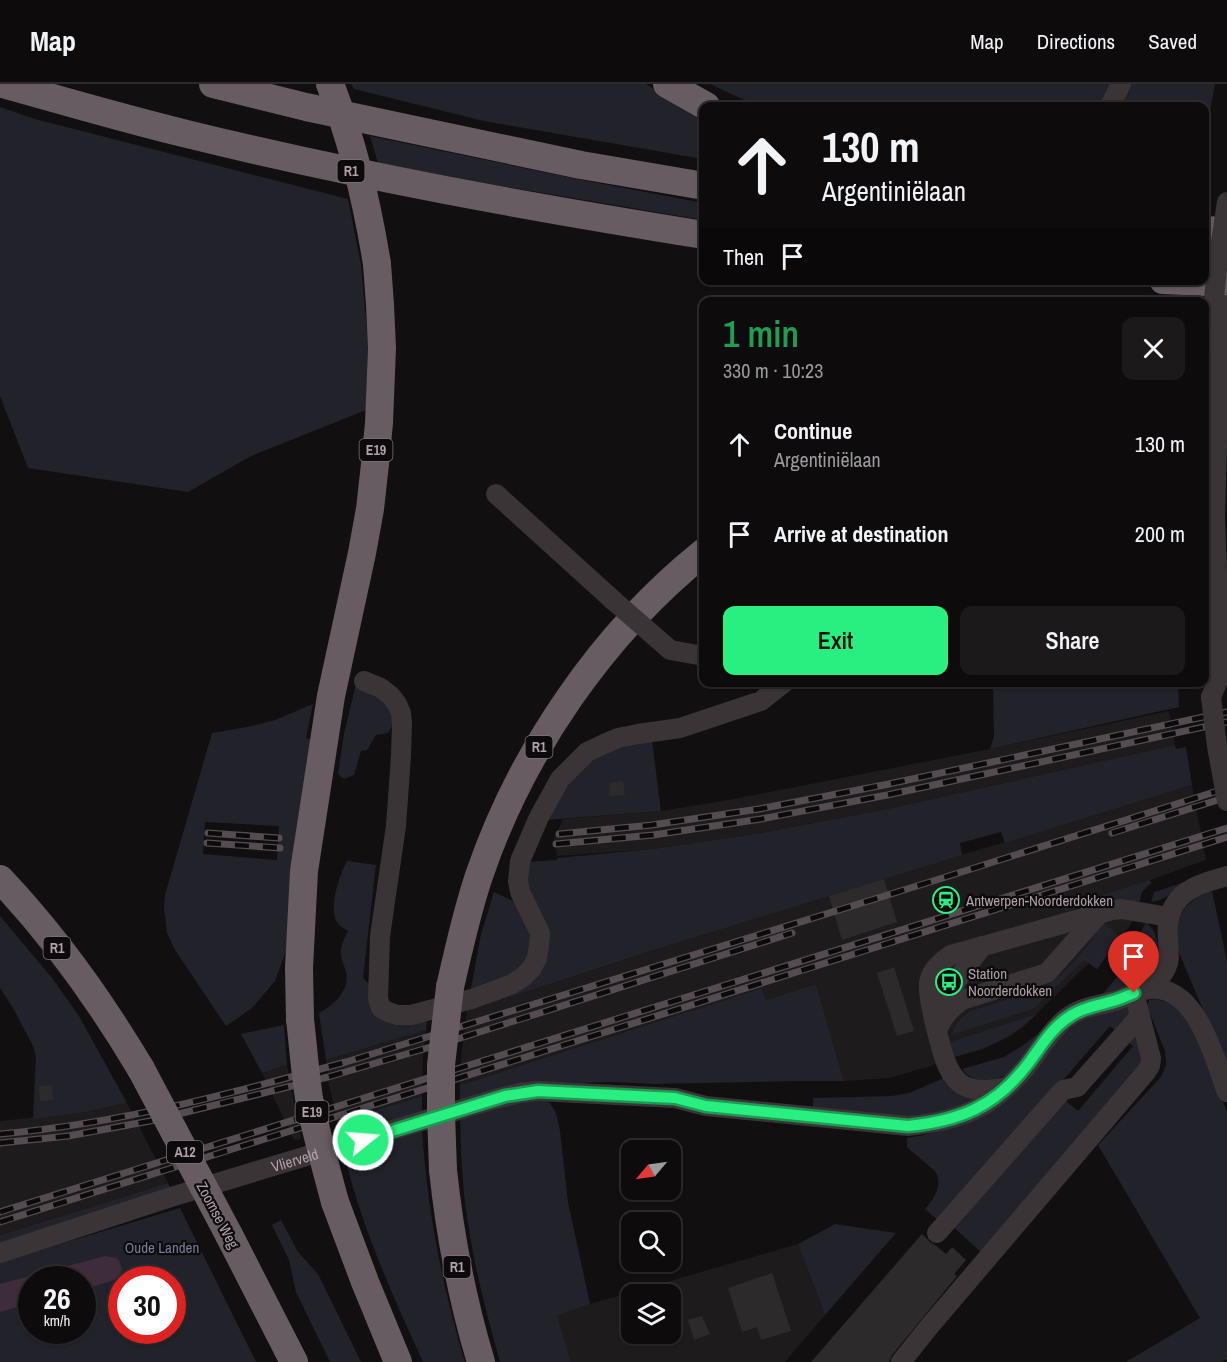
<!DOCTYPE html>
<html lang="en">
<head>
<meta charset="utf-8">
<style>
	body { margin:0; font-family:"Archivo Narrow",sans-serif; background:#1b191a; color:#f1f3f6; height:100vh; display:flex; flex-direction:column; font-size:22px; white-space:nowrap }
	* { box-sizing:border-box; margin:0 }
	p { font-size:20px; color:#9a9b9d }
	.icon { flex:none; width:33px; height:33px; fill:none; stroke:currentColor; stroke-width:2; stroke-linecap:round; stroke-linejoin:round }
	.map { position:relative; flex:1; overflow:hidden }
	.side { position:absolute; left:699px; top:213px; width:510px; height:390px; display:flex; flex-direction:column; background:#0d0b0c; border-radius:12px; box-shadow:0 2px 4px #0004,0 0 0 2px #2d2b2d }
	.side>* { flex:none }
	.guide { position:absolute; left:699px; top:18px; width:510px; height:183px; border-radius:12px; box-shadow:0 2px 4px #0004,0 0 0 2px #2d2b2d; background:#0d0b0c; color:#f1f3f6; overflow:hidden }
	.needle { width:39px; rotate:241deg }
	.tools { position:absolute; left:621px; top:1056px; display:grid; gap:12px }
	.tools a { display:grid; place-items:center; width:60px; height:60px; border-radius:12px; background:#0d0b0c; box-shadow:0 2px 4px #0004,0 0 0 2px #2d2b2d; font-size:30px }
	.speed { position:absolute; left:18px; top:1182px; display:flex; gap:12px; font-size:30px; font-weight:700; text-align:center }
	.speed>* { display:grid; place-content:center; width:78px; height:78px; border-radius:50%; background:#0d0b0c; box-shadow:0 2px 4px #0004,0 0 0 2px #2d2b2d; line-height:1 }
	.speed small { font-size:15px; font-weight:400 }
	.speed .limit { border:9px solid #d22; background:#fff; color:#111 }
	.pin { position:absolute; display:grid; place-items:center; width:51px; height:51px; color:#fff; margin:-62px -26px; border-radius:50% 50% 50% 0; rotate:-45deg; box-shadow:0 0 6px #0007 }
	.pin .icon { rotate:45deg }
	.me { position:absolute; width:66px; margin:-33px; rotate:73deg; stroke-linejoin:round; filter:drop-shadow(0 0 4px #0008) }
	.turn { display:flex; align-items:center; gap:21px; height:126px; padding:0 24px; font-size:27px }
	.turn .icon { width:78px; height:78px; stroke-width:2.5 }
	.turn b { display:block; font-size:42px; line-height:51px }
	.then { display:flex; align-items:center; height:57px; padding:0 24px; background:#0003; gap:12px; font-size:22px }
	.round { display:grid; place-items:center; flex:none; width:63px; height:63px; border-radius:12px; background:#1b191a }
	.head { display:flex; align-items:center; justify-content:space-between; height:102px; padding:0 24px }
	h1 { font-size:36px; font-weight:600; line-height:45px; color:#1e9e55 }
	.primary-button { display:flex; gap:12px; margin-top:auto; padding:12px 24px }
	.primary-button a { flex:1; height:69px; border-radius:12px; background:#29ef80; color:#111; font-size:24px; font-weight:600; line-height:69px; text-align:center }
	.primary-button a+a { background:#1b191a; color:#f1f3f6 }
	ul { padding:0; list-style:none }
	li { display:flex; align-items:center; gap:18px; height:90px; padding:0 24px }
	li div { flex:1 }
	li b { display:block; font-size:22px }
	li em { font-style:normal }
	header { display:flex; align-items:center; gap:36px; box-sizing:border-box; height:84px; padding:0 30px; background:#0d0b0c; border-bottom:2px solid #2d2b2d }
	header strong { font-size:28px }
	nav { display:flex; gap:33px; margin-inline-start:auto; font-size:21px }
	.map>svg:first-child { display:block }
	.built { fill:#1e1b1c; fill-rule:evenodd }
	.green { fill:#22222b; fill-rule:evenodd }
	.water { fill:#3e2c3a }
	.building { fill:#2d2a2b }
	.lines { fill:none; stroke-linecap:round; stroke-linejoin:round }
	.minor { stroke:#3a3437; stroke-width:20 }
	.highway { stroke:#665c61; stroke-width:28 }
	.rail-casing { stroke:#544c51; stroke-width:7 }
	.rail { stroke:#0c0a0b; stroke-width:4.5; stroke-dasharray:14; stroke-linecap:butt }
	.minor-bridge { stroke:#3a3437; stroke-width:20 }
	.highway-bridge { stroke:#665c61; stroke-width:28 }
	.route-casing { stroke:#1b9b53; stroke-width:15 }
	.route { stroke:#29ef80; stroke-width:10 }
	.labels { text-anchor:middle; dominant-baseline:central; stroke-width:4.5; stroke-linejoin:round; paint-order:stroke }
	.shield { fill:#0c0a0b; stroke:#80737a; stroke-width:1.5 }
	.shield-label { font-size:14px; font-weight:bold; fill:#b1a0a9 }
	.poi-label { font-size:15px; fill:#b1a0a9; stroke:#0c0a0b; text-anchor:start }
	.street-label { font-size:15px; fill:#b1a0a9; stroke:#0c0a0b }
	.park-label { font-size:15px; fill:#777d9d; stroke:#0c0a0b }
</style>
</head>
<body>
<header>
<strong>Map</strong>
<nav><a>Map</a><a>Directions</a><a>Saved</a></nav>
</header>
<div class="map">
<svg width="1227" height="1278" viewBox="0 0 1227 1278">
	<rect width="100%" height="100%" fill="#110f10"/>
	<g class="built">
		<polygon points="1169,627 1175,661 887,725 761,749 653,765 557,772 554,755 563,735 661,727 723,717 990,665"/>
		<polygon points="1192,701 1206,776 1150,796 1151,799 1141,808 1135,832 1129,843 1097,885 1089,879 1022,944 1009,953 981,966 955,973 931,982 889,994 844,997 816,900 766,916 762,904 460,1001 461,974 467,927 654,866 899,789 1026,752"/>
		<polygon points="426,946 423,973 422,1012 337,1038 329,1000 326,976"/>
		<polygon points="287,981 301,1055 294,1056 262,989"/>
		<polygon points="127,1019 168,1099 0,1151 0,1037 86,1028"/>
		<path d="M798 1160 825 1231 785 1278H571L556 1232 590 1220ZM632 1210H670V1250H632Z"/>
	</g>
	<g class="green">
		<polygon points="351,0 646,0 690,28 703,35 703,75 484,37 354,5"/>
		<polygon points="710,0 1215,0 1205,54 1204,22 757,22"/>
		<polygon points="0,23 35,35 348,115 361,181 368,259 366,326 251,372 188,408 28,384 0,312"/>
		<polygon points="370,52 577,95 703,119 703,136 472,97 378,79"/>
		<polygon points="993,599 1178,599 1179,623 990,665 994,653"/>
		<path d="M356 600C374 607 390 618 394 638L388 649 376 651 367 666 361 667 354 691 344 695 338 690 344 650Z"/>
		<path d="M313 620 306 654 311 655 286 867 275 897 252 924 226 942 175 866 167 849 164 824 165 811 212 649 252 642 275 636ZM205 738 279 742 277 776 203 770Z"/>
		<polygon points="652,656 661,727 546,736 564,704 602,666"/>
		<polygon points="1175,661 1176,665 1186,663 1192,701 1005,759 1001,748 960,759 962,771 654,866 467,927 467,923 536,891 526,808 527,778 557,776 557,774 653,765 761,749 887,725"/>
		<path d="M347 777 376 781 363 894 372 903V919L371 926 383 937 393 938 427 934 426 946 326 976 319 929C333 921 350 908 346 888 344 880 340 874 341 865 342 859 345 853 348 847 345 845 339 842 337 838 328 824 340 790 347 777Z"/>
		<polygon points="1150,796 1151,799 1142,808 1139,819 1099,819 1065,827 1064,823"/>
		<path d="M1191 796C1178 805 1166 816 1151 818L1154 808Z"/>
		<polygon points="1212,807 1227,877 1227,982 1177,864 1176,842 1180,832 1185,824 1197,813"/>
		<polygon points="494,808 519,820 534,848 526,883 470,910 481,850"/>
		<polygon points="0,832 52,894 79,932 127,1019 86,1028 33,1035 36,973 33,962 13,924 0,904"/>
		<path d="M1103 837 1120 854 1097 885 1084 876 1033 925 951 951 958 937 970 927 1042 904C1059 897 1082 868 1094 854L1090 850Z"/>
		<polygon points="1146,838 1154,847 1158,860 1139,862 1135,858"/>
		<path d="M1159 868C1157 890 1149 895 1129 902 1120 906 1110 909 1101 912L1136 871Z"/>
		<polygon points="816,900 844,997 798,997 655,1000 611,998 543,1000 460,1017 460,1001 762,904 766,916"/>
		<polygon points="1156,915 1176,921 1193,942 1227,1028 1227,1275 1221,1278 1126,1278 1200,1234 1098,1061 1161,993 1166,981 1165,967 1147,922 1149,916"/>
		<path d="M1126 921 1131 927 1130 934 1117 948 1110 942 940 1138 925 1125C933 1116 943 1102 936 1089 934 1085 912 1068 907 1063V1054L924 1051 955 1042 1063 948 1082 935Z"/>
		<path d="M1037 930C1009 955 990 963 955 973L950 962V958Z"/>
		<polygon points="284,941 287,981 262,989 241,950"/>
		<path d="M1046 944 1007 990C993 999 973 1000 962 985L1004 973 1022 962Z"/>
		<polygon points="1135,952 1142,978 981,1168 951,1141 1061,1013 1078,1027 1133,962 1127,957"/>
		<polygon points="944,994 982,1011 973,1017 951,1026 908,1033 813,1023 813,1014 892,1012 909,1009"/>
		<polygon points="422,1012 422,1029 340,1055 337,1038"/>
		<path d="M537 1014 550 1019 555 1027 557 1033 560 1047 568 1118 590 1220 557 1232 571 1278H500C487 1232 475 1186 468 1139 462 1104 461 1068 460 1033Z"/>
		<path d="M422 1045C427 1124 442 1202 465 1278H423C392 1210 361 1142 344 1069Z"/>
		<polygon points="168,1099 171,1105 0,1163 0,1151"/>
		<path d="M180 1124 256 1278H0V1178ZM32 1196H82V1246H32ZM122 1196H172V1246H122Z"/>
		<polygon points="281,1136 298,1168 318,1190 361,1278 330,1278 296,1208 289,1176 272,1141"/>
		<polygon points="835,1140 896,1149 825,1231 798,1160"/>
	</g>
	<path class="water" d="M105 1172 117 1174C122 1181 123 1186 120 1194L83 1206 82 1196H32L31 1219 0 1228V1200Z"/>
	<g class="building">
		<polygon points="623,697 625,711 610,712 609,699"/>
		<polygon points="884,795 897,838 842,856 829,812"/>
		<polygon points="894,883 914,947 897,952 877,889"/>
		<polygon points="52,1001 53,1016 40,1017 39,1002"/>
		<polygon points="922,1150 930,1158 935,1161 946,1170 952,1163 966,1176 954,1190 957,1192 892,1271 889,1278 811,1278"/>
		<polygon points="772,1189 791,1247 761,1256 757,1243 742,1248 728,1204"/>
		<polygon points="702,1232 710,1250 694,1256 688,1236"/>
	</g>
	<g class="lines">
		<g class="minor">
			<polyline points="1110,22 1121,0"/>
			<polyline points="496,410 614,517"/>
			<polyline points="1204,541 1208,586"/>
			<polyline points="668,564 670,566 704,572"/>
			<polyline points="364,597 381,604 391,612 397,620 401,629 402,639 401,672 396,742 380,852 378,915 381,924 388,928 397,931 411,931 472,915 512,900 523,893 532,884 537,874 539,862 540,849 520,808 518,797 520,777 539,733 560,695 587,668 602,661 618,654 638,650 680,644 761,617 785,598"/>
			<polyline points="1211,613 1221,589 1215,434 1217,358"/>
			<path d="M1148 905C1157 898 1165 890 1168 879 1170 872 1168 864 1168 856 1166 837 1171 818 1188 807 1199 799 1214 796 1227 792"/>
			<path d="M939 930C942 912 971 878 982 862"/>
			<path d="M937 946C944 931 949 926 962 916L1047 889 1100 829"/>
			<path d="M1007 1003C992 1006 975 1009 961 1000 956 996 952 991 949 985 942 972 927 913 929 899 931 886 940 878 951 871L1112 826 1122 825 1169 833"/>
			<polyline points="937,1149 1063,1006 1077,1003 1140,932"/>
			<path id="s1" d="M0 1169 171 1113 495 1015 520 1009 538 1007 675 1014 706 1022 908 1042C938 1039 969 1033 994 1014 1006 1005 1017 994 1027 982 1039 967 1049 949 1064 936 1081 922 1097 922 1115 917 1127 913 1138 906 1150 905 1197 901 1214 974 1227 1008"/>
			<polyline points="901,1278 928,1244 1146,988 1150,982 1151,974 1134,909"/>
		</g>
		<g class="highway">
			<path d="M3 0C64 17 125 35 187 50 357 92 530 123 704 151"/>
			<polyline points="213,0 306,23 581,81 704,102"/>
			<polyline points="667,0 706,22"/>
			<polyline points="1204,146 1227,147"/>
			<polyline points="1163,196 1227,199"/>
			<path d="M0 795C54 852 101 918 141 985"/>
			<path d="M450 903C459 865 467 826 480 789 522 667 603 549 704 468"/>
			<polyline points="300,935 299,884 304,787 331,612 362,469 370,425 375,380 379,339 382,264 380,221 377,180"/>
			<path d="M443 1086C450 1152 462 1215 481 1278"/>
			<polyline points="335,1118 365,1198 398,1278"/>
			<polyline points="229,1151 294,1278"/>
		</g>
		<defs>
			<g id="rail">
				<polyline points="208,749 279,754"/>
				<polyline points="1112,749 1227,713"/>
				<polyline points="559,750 652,741 759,725 884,701 1227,628"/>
				<polyline points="207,759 280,764"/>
				<polyline points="556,760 653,751 761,735 887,711 1227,638"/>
				<path d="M0 1050C118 1040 233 1009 346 978L933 797 1227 704"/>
				<polyline points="0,1059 68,1052 150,1037 328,993 451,957 792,849"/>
				<polyline points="0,1128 1227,744"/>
				<polyline points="0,1138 1227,753"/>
			</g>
		</defs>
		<use href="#rail" class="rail-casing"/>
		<use href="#rail" class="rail"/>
		<g class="minor-bridge">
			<polyline points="1204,313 1217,185 1227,118"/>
			<polyline points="1217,358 1219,300 1227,221"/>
			<polyline points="614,517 668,564"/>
			<polyline points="1211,613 1217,662 1227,717"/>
		</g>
		<g class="highway-bridge">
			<path d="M330 0C353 58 367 118 377 180"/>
			<path d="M300 935C303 961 305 988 309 1014 316 1049 326 1084 335 1118"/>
			<polyline points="141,985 229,1151"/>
			<polyline points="443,1086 441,1030 441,981 450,903"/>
		</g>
	</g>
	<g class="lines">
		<defs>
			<path id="route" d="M363 1056 505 1012 538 1007 675 1014 706 1022 908 1042C959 1037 995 1023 1027 981 1039 966 1049 947 1066 935 1080 924 1096 922 1113 917 1120 915 1127 912 1134 909"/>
		</defs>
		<use href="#route" class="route-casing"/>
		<use href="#route" class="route"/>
	</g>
	<defs>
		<symbol id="station-ring" viewBox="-11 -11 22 22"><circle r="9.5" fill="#0c0a0b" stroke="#29ef80" stroke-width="1.5"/><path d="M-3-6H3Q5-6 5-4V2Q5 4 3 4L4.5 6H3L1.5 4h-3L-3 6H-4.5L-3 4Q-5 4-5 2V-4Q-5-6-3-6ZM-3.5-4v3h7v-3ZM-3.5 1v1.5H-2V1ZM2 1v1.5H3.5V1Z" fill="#29ef80"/></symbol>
		<symbol id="bus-ring" viewBox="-11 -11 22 22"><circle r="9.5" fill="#0c0a0b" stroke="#29ef80" stroke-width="1.5"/><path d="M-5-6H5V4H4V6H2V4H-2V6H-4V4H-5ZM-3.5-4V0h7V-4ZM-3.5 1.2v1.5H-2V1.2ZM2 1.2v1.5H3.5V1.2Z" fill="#29ef80"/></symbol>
	</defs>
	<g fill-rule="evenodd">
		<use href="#station-ring" x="931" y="801" width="30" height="30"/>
		<use href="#bus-ring" x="934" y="883" width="30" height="30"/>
	</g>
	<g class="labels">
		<g class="shield">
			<rect x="337.5" y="76" width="27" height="22" rx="4.5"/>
			<rect x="359.5" y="355" width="33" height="22" rx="4.5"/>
			<rect x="525.5" y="652" width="27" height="22" rx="4.5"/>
			<rect x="43.5" y="853" width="27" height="22" rx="4.5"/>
			<rect x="295.5" y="1017" width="33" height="22" rx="4.5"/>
			<rect x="167" y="1057" width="36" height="22" rx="4.5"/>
			<rect x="443.5" y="1172" width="27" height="22" rx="4.5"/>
		</g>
		<g class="shield-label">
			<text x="351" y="87">R1</text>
			<text x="376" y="366">E19</text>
			<text x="539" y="663">R1</text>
			<text x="57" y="864">R1</text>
			<text x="312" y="1028">E19</text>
			<text x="185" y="1068">A12</text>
			<text x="457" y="1183">R1</text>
		</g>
		<g class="poi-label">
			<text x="966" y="816">Antwerpen-Noorderdokken</text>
			<text x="968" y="889">Station<tspan x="968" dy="17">Noorderdokken</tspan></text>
		</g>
		<g class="street-label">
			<text stroke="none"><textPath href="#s1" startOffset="309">Vlierveld</textPath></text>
			<text transform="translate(218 1131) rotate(62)">Zoomse Weg</text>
		</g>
		<g class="park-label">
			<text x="162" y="1163">Oude Landen</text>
		</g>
	</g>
</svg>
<div class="tools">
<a><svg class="needle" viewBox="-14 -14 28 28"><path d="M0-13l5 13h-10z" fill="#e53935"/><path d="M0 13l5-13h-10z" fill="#9a9b9d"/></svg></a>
<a><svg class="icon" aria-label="search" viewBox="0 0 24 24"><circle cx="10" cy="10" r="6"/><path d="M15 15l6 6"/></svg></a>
<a><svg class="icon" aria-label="layers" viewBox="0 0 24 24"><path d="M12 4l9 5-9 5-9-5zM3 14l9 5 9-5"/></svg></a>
</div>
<div class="speed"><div>26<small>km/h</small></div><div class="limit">30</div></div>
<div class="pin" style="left:1134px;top:909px;background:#d93025"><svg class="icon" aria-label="arrive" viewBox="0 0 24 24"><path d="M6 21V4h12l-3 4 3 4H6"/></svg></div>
<svg class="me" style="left:363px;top:1056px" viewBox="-20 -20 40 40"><circle r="17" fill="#29ef80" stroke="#fff" stroke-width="3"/><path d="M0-11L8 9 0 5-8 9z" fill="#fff"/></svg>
<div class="guide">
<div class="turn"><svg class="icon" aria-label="ahead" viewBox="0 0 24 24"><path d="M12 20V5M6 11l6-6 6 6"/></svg><div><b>130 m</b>Argentiniëlaan</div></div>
<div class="then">Then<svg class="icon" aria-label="arrive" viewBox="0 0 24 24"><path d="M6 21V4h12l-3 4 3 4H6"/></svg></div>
</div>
<section class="side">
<div class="head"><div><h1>1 min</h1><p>330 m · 10:23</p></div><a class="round"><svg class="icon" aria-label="close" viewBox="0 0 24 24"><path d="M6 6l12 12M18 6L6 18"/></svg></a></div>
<ul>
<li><svg class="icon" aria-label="ahead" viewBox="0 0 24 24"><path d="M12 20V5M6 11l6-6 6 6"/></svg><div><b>Continue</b><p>Argentiniëlaan</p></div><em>130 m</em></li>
<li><svg class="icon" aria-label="arrive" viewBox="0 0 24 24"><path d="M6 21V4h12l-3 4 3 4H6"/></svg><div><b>Arrive at destination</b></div><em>200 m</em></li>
</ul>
<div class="primary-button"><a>Exit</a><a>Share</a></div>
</section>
</div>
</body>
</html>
